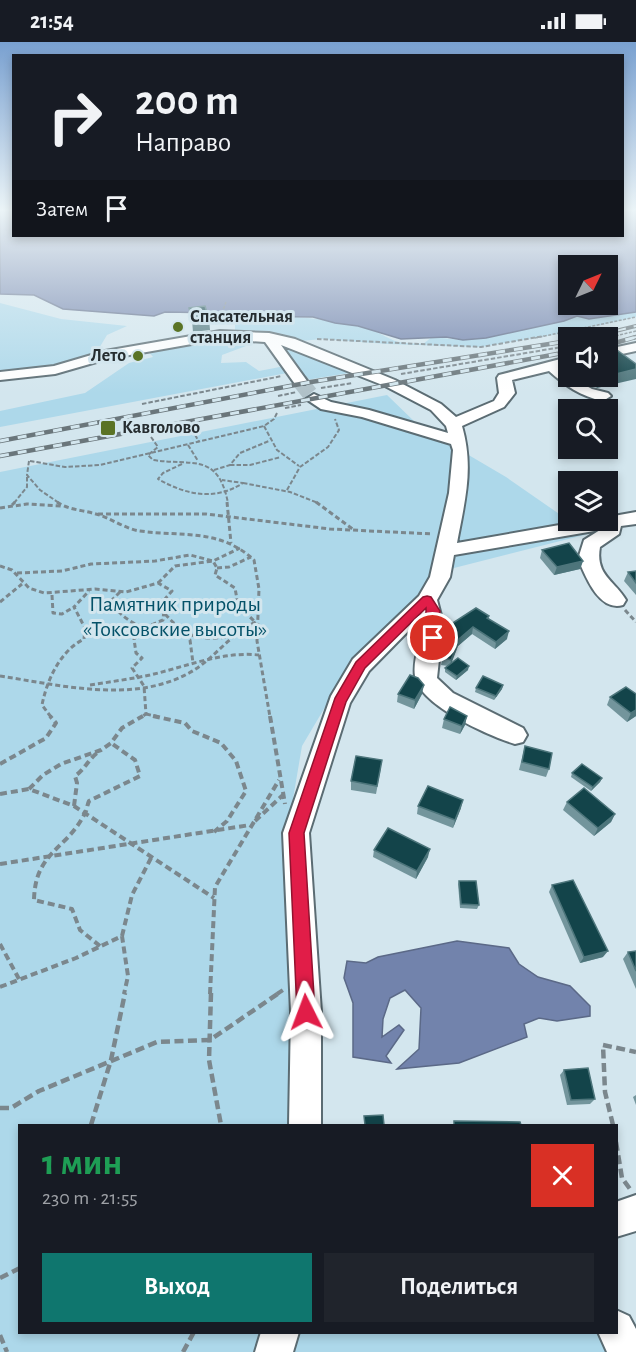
<!DOCTYPE html>
<html lang="ru">
<head>
<meta charset="utf-8">
<style>
	body { margin:0; font-family:"Alegreya Sans",sans-serif; background:#20242c; color:#f1f3f6; height:100vh; display:flex; flex-direction:column; font-size:22px; white-space:nowrap }
	* { box-sizing:border-box; margin:0 }
	p { font-size:20px; color:#9ea1a6 }
	.icon { flex:none; width:33px; height:33px; fill:none; stroke:currentColor; stroke-width:2; stroke-linecap:round; stroke-linejoin:round }
	.map { position:relative; flex:1; overflow:hidden }
	.sheet { position:absolute; left:18px; top:1082px; width:600px; height:210px; display:flex; flex-direction:column; background:#171b24; border-radius:0px; box-shadow:0 3px 9px #0003 }
	.sheet>* { flex:none }
	.hud { position:absolute; left:12px; top:12px; width:612px; height:183px; border-radius:0px; box-shadow:0 3px 9px #0003; background:#171b24; color:#f1f3f6; overflow:hidden }
	.needle { width:39px; rotate:47deg }
	.tools { position:absolute; left:558px; top:213px; display:grid; gap:12px }
	.tools a { display:grid; place-items:center; width:60px; height:60px; border-radius:0px; background:#171b24; box-shadow:0 3px 9px #0003; font-size:30px }
	.pin { position:absolute; display:grid; place-items:center; width:51px; height:51px; color:#fff; margin:-26px; border:3px solid #fff; border-radius:50%; box-shadow:0 2px 6px #0007 }
	.me { position:absolute; width:66px; margin:-33px; rotate:357deg; stroke-linejoin:round; filter:drop-shadow(0 0 4px #0008) }
	.turn { display:flex; align-items:center; gap:21px; height:126px; padding:0 24px; font-size:27px }
	.turn .icon { width:78px; height:78px; stroke-width:2.5 }
	.turn b { display:block; font-size:42px; line-height:51px }
	.then { display:flex; align-items:center; height:57px; padding:0 24px; background:#0003; gap:12px; font-size:22px }
	.round { display:grid; place-items:center; flex:none; width:63px; height:63px; border-radius:0px; background:#20242c }
	.head { display:flex; align-items:center; justify-content:space-between; height:102px; padding:0 24px }
	h1 { font-size:36px; font-weight:700; line-height:45px; color:#1e9e55 }
	.action { display:flex; gap:12px; margin-top:auto; padding:12px 24px }
	.action a { flex:1; height:69px; border-radius:0px; background:#0f766e; color:#fff; font-size:24px; font-weight:700; line-height:69px; text-align:center }
	.action a+a { background:#20242c; color:#f1f3f6 }
	.status { display:flex; justify-content:space-between; align-items:center; height:42px; padding:0 30px; background:#171b24; direction:ltr }
	.status svg { height:16px; fill:currentColor }
	.map>svg:first-child { display:block }
	.green { fill:#add8ea }
	.water { fill:#7283ac; stroke:#5b6987; stroke-width:1.5; fill-rule:evenodd }
	.lines { fill:none; stroke-linecap:round; stroke-linejoin:round }
	.minor-tunnel { stroke:#b0c1c8; stroke-width:16; stroke-dasharray:16 8; stroke-linecap:butt }
	.minor-casing { stroke:#5b6c73; stroke-width:4 }
	.path-far4 { stroke:#7b878d; stroke-width:1.5; stroke-dasharray:3 1.5; stroke-linecap:butt }
	.path-far3 { stroke:#7b878d; stroke-width:2; stroke-dasharray:4.5 2; stroke-linecap:butt }
	.path-far2 { stroke:#7b878d; stroke-width:3; stroke-dasharray:5 3; stroke-linecap:butt }
	.path-far1 { stroke:#7b878d; stroke-width:4; stroke-dasharray:7 4; stroke-linecap:butt }
	.path { stroke:#7b878d; stroke-width:4.5; stroke-dasharray:9 4.5; stroke-linecap:butt }
	.minor { fill:#fff; fill-rule:evenodd }
	.rail-far1-casing { stroke:#6a767b; stroke-width:4 }
	.rail-casing { stroke:#6a767b; stroke-width:4.5 }
	.rail-far1 { stroke:#d3e6ee; stroke-width:2; stroke-dasharray:8; stroke-linecap:butt }
	.rail { stroke:#d3e6ee; stroke-width:3; stroke-dasharray:9; stroke-linecap:butt }
	.wall { fill:#73959c }
	.shaded-wall { fill:#4d757b }
	.building { fill:#13444a; stroke:#4d757b; stroke-width:1.5 }
	.route { fill:#e11d48; stroke:#92132f; stroke-width:1.5 }
	.poi-dot { fill:#5a7325; stroke:#d3e6ee; stroke-width:2 }
	.labels { text-anchor:middle; dominant-baseline:central; stroke-width:6; stroke-linejoin:round; paint-order:stroke }
	.far-poi-label { font-size:18px; font-weight:bold; fill:#262d30; stroke:#d3e6ee; text-anchor:start }
	.park-label { font-size:22px; fill:#055269; stroke:#d3e6ee }
</style>
</head>
<body>
<div class="status"><b>21:54</b><svg viewBox="0 0 49 12"><path d="M0 12V9h3v3zM5 12V6h3v6zM10 12V3h3v9zM15 12V0h3v12zM26 1h20v11H26zM47 4h2v5h-2z"/></svg></div>
<div class="map">
<svg width="636" height="1310" viewBox="0 0 636 1310">
	<rect width="100%" height="100%" fill="#d3e6ee"/>
	<g class="green">
		<polygon points="0,261 61,277 127,284 107,293 95,313 53,326 0,332"/>
		<path d="M636 270V275L576 289 481 305 387 302 322 297 290 300 235 293V274C278 273 319 275 361 284 373 287 383 294 395 299 403 302 414 301 423 302L432 295 463 298 486 296 564 279 577 274 589 277Z"/>
		<polygon points="219,295 221,299 236,297 246,304 222,313 221,321 246,320 259,329 285,324 287,331 0,385 0,369 85,351 129,321 153,315 148,309"/>
		<polygon points="280,303 294,305 355,330 306,338"/>
		<polygon points="387,353 417,382 451,399 455,405 506,435 588,492 454,526 331,655 302,704 286,798 296,1083 20,1083 20,1290 609,1290 619,1310 0,1310 0,430"/>
	</g>
	<g class="water">
		<path d="M0 168H13L14 194H622L623 168H636V270L589 277 577 274 564 279 486 296 463 298 446 295 401 297 358 284 335 281 313 275 235 274 222 271 165 270 154 274 63 267 34 253 0 252ZM568 224H608V262H568Z"/>
		<polygon points="457,899 509,906 519,922 538,935 570,944 590,964 590,974 557,979 539,976 524,982 527,995 459,1021 397,1027 419,1007 421,966 405,948 390,956 383,977 382,995 399,983 404,988 386,1014 391,1021 353,1015 353,961 344,936 347,919 366,921 378,915"/>
	</g>
	<g class="lines">
		<polyline class="minor-tunnel" points="300,339 314,357"/>
		<defs>
			<g id="minor">
				<path d="M220 289 269 291 295 297 395 338 441 362 456 375 494 359 499 351 497 336 499 333 568 315V323L562 325 568 331V334L592 347 608 351 611 354 603 359C580 354 566 344 549 329L512 338 515 351 504 365 462 384C474 426 465 458 457 501L588 478H608V475L636 470V482L621 484 619 492 600 505C595 533 614 538 626 558L623 563C599 570 586 535 578 517L584 498 600 488 454 513 450 535 437 558 443 581 437 636 453 651 523 686 527 693 523 700 515 702C489 694 419 663 415 634 412 615 424 595 422 575L369 629 350 661 309 791 321 970V1083H289L291 970 283 791 331 654 353 617 419 554 430 535 449 451 453 408 451 402 362 375 321 367 306 357 314 352 331 360 369 368 448 391 446 384 431 368 385 344 281 303 307 339 305 342H295L265 300 220 297 107 317 55 332 0 338V330L54 324 105 309Z"/>
				<polygon points="636,301 636,309 608,315 608,307"/>
				<polygon points="636,1153 636,1189 616,1195 616,1160"/>
				<polygon points="616,1268 629,1274 636,1287 636,1310 607,1310 598,1290 616,1290"/>
				<polygon points="261,1290 299,1290 293,1310 255,1310"/>
			</g>
		</defs>
		<use href="#minor" class="minor-casing"/>
		<g class="path-far4">
			<polyline points="222,271 226,260"/>
			<polyline points="535,296 636,275"/>
			<polyline points="607,296 636,289"/>
		</g>
		<g class="path-far3">
			<polyline points="607,296 613,294"/>
			<polyline points="317,297 481,305 544,294"/>
			<polyline points="401,332 568,304"/>
			<polyline points="321,346 353,341"/>
			<polyline points="278,354 297,350"/>
			<polyline points="142,362 282,334"/>
			<polyline points="285,366 301,363"/>
			<polyline points="264,384 277,408 299,424"/>
			<polyline points="192,387 199,400"/>
			<path d="M151 395 158 405 148 413 153 418C192 424 218 410 228 461"/>
			<polyline points="188,403 198,419"/>
			<polyline points="29,419 27,433 40,448 59,461"/>
			<polyline points="30,419 65,425 100,423 264,384 274,377 277,371"/>
			<path d="M182 422 163 431 158 437C186 453 215 459 243 441L222 438"/>
			<polyline points="230,423 250,423 281,415"/>
			<polyline points="214,428 230,423 240,411 269,399"/>
			<polyline points="243,441 290,450 318,461"/>
			<polyline points="287,448 300,425 328,405 339,388 335,377"/>
			<polyline points="14,461 27,445 27,433"/>
		</g>
		<g class="path-far2">
			<path d="M57 460C68 468 83 468 96 472 111 476 125 487 140 489 183 495 219 486 254 518L259 547 257 599 270 675"/>
			<polyline points="227,460 231,501"/>
			<polyline points="316,460 354,488"/>
			<polyline points="12,463 15,460"/>
			<polyline points="0,466 27,462 61,464"/>
			<polyline points="98,472 206,472 330,487 433,492"/>
			<polyline points="0,524 12,528 29,546 44,551 95,547 126,550 158,541 172,549 165,557 163,578 144,586 134,597 136,611 142,616 132,626 144,644 146,672 141,675"/>
			<polyline points="217,526 229,525 251,515"/>
			<polyline points="17,531 62,529 91,522 155,519 190,513 213,519 240,506"/>
			<polyline points="158,541 175,524 213,519 217,526 215,533 235,546 238,563 255,580"/>
			<path d="M120 550 112 558C118 573 130 580 144 586"/>
			<polyline points="52,553 53,571 62,572 74,565"/>
			<polyline points="0,560 22,542"/>
			<polyline points="625,568 636,580"/>
			<path d="M165 572C187 596 197 598 229 595"/>
			<polyline points="158,582 181,591"/>
			<polyline points="184,592 190,598 193,621"/>
			<path d="M0 634C59 643 133 662 189 631 215 617 230 591 258 579"/>
			<path d="M90 643C110 640 130 637 150 633 185 625 222 609 259 613"/>
			<polyline points="146,672 159,675"/>
			<path d="M51 675 42 663C47 638 60 609 84 597L85 586 74 565 89 549"/>
		</g>
		<g class="path-far1">
			<polyline points="153,674 185,681 192,689 221,701 236,719 246,749 227,779 214,790"/>
			<polyline points="270,674 285,762"/>
			<polyline points="0,722 46,696 56,681 50,674"/>
			<polyline points="29,747 43,733 61,722 101,708 111,701 122,686 143,674"/>
			<polyline points="0,752 29,747 74,764 214,856"/>
			<path d="M74 764 77 741 75 734C85 727 88 718 97 711"/>
			<polyline points="255,779 283,753"/>
			<polyline points="0,822 250,783"/>
			<polyline points="122,894 132,853 151,816"/>
			<polyline points="0,902 19,937"/>
			<path d="M100 904 80 888 72 867 34 858C35 810 66 808 84 773 87 769 87 763 89 759L140 734 135 718 111 701"/>
			<polyline points="0,945 76,916 122,894 128,934 124,952"/>
			<polyline points="210,952 215,845 279,738"/>
			<polyline points="277,952 283,948"/>
		</g>
		<g class="path">
			<polyline points="211,951 209,1018 221,1083"/>
			<polyline points="0,1066 11,1066 39,1049 157,1000 210,998 279,951"/>
			<polyline points="91,1083 111,1018 125,951"/>
			<polyline points="613,1083 605,1050 603,1003 636,1010"/>
			<polyline points="616,1100 622,1136 630,1147"/>
			<polyline points="0,1236 20,1226"/>
			<polyline points="0,1293 7,1310"/>
			<polyline points="183,1310 194,1290"/>
		</g>
		<use href="#minor" class="minor"/>
		<defs>
			<g id="rail-far1">
				<polyline points="587,296 636,284"/>
				<polyline points="633,296 636,295"/>
			</g>
			<g id="rail">
				<polyline points="587,296 593,294"/>
				<polyline points="608,303 636,295"/>
				<polyline points="0,399 311,340 568,299"/>
				<polyline points="0,414 568,310"/>
			</g>
		</defs>
		<use href="#rail-far1" class="rail-far1-casing"/>
		<use href="#rail" class="rail-casing"/>
		<use href="#rail-far1" class="rail-far1"/>
		<use href="#rail" class="rail"/>
	</g>
	<g class="wall">
		<polygon points="574,334 608,334 597,346"/>
		<polygon points="542,508 583,519 580,527 554,533 540,516"/>
		<polygon points="636,529 636,553 624,539 628,530"/>
		<polygon points="489,574 489,577 507,597 495,607 472,592 458,604 451,621 468,628 456,638 445,630 445,626 448,624 441,623 447,597 444,593 445,586"/>
		<polygon points="503,643 502,647 494,658 475,650 476,646"/>
		<polygon points="398,652 422,652 414,667 397,660"/>
		<polygon points="636,652 636,674 627,680 607,663 610,655"/>
		<polygon points="467,674 465,683 460,692 442,686 444,677"/>
		<polygon points="525,704 549,727 546,735 519,728"/>
		<polygon points="381,726 376,752 351,748 351,739"/>
		<polygon points="572,731 602,736 600,740 591,749 571,735"/>
		<polygon points="567,760 615,772 611,780 594,794 563,768"/>
		<polygon points="418,764 461,766 453,786 417,772"/>
		<polygon points="374,808 428,815 416,837 373,815"/>
		<polygon points="459,839 479,863 477,867 460,866 458,842"/>
		<polygon points="552,843 603,915 580,921 549,850"/>
		<polygon points="636,909 636,947 623,917 628,910"/>
		<polygon points="564,1028 595,1057 590,1062 567,1063 560,1033"/>
		<polygon points="636,1053 636,1063 633,1055"/>
	</g>
	<g class="shaded-wall">
		<polygon points="209,277 210,288 193,290 192,278"/>
		<polygon points="636,327 636,337 597,346 600,335 608,334"/>
		<polygon points="583,519 580,527 554,533 557,525"/>
		<polygon points="473,585 472,592 458,604 450,625 451,618 459,597"/>
		<polygon points="509,589 507,597 495,607 496,600"/>
		<polygon points="469,624 468,628 456,638 457,634"/>
		<polygon points="424,643 422,652 414,667 415,658"/>
		<polygon points="503,643 502,647 494,658 496,654"/>
		<polygon points="636,668 636,674 627,680 631,671"/>
		<polygon points="467,674 465,683 460,692 462,684"/>
		<polygon points="602,736 600,740 591,749 593,745"/>
		<polygon points="463,758 461,766 453,786 455,778"/>
		<polygon points="615,772 611,780 594,794 598,786"/>
		<polygon points="430,807 428,815 416,837 417,829"/>
		<polygon points="608,909 603,915 580,921 584,915"/>
	</g>
	<g class="building">
		<polygon points="205,264 209,277 192,278 189,266"/>
		<polygon points="617,308 636,322 636,327 608,334 608,311"/>
		<polygon points="569,501 583,519 557,525 542,508"/>
		<polygon points="636,529 636,541 628,530"/>
		<polygon points="476,566 489,574 487,576 509,589 496,600 473,585 459,597 451,618 442,615 448,591 445,586"/>
		<polygon points="458,616 469,624 457,634 445,626"/>
		<polygon points="410,633 418,636 424,643 415,658 398,652"/>
		<polygon points="483,634 503,643 496,654 476,646"/>
		<polygon points="626,645 636,652 636,668 631,671 610,655"/>
		<polygon points="450,665 467,674 462,684 444,677"/>
		<polygon points="525,704 552,711 549,727 522,720"/>
		<polygon points="356,714 382,718 377,744 351,739"/>
		<polygon points="582,722 602,736 593,745 572,731"/>
		<polygon points="428,744 463,758 455,778 418,764"/>
		<polygon points="584,746 615,772 598,786 567,760"/>
		<polygon points="388,786 430,807 417,829 374,808"/>
		<polygon points="573,838 608,909 584,915 552,843"/>
		<polygon points="459,839 476,839 479,863 461,862"/>
		<polygon points="636,909 636,929 628,910"/>
		<polygon points="588,1026 595,1057 571,1058 564,1028"/>
		<polygon points="383,1073 384,1083 365,1083 364,1074"/>
		<polygon points="454,1079 520,1080 521,1083 454,1083"/>
	</g>
	<linearGradient id="sky" x2="0" y2="1"><stop stop-color="#79a0d0"/><stop offset="0.48" stop-color="#ebf4f7"/><stop offset="1" stop-color="#ebf4f7" stop-opacity="0"/></linearGradient>
	<rect width="636" height="351" fill="url(#sky)"/>
	<polygon class="route" points="427,554 431,555 440,569 439,596 433,601 426,596 426,566 365,626 346,660 304,791 315,970 312,977 306,980 300,977 297,970 289,791 335,656 356,620 423,555"/>
	<g class="poi-dot">
		<circle cx="178" cy="285" r="6"/>
		<circle cx="138" cy="314" r="6"/>
		<rect x="100" y="378" width="16" height="16" rx="3"/>
	</g>
	<g class="labels">
		<g class="far-poi-label">
			<text x="190" y="275">Спасательная<tspan x="190" dy="21">станция</tspan></text>
			<text x="126" y="314" text-anchor="end">Лето</text>
			<text x="122" y="386">Кавголово</text>
		</g>
		<g class="park-label">
			<text x="175" y="562">Памятник природы<tspan x="175" dy="25">«Токсовские высоты»</tspan></text>
		</g>
	</g>
</svg>
<div class="tools">
<a><svg class="needle" viewBox="-14 -14 28 28"><path d="M0-13l5 13h-10z" fill="#e53935"/><path d="M0 13l5-13h-10z" fill="#9ea1a6"/></svg></a>
<a><svg class="icon" aria-label="sound" viewBox="0 0 24 24"><path d="M4 9h4l5-4v14l-5-4H4zM17 9q2 3 0 6"/></svg></a>
<a><svg class="icon" aria-label="search" viewBox="0 0 24 24"><circle cx="10" cy="10" r="6"/><path d="M15 15l6 6"/></svg></a>
<a><svg class="icon" aria-label="layers" viewBox="0 0 24 24"><path d="M12 4l9 5-9 5-9-5zM3 14l9 5 9-5"/></svg></a>
</div>
<div class="pin" style="left:433px;top:596px;background:#d93025"><svg class="icon" aria-label="arrive" viewBox="0 0 24 24"><path d="M6 21V4h12l-3 4 3 4H6"/></svg></div>
<svg class="me" style="left:306px;top:970px" viewBox="-20 -20 40 40"><path d="M0-17L14 15 0 8-14 15z" fill="#e11d48" stroke="#fff" stroke-width="4"/></svg>
<div class="hud">
<div class="turn"><svg class="icon" aria-label="right" viewBox="0 0 24 24"><path d="M7 20v-9h11M14 6l5 5-5 5"/></svg><div><b>200 m</b>Направо</div></div>
<div class="then">Затем<svg class="icon" aria-label="arrive" viewBox="0 0 24 24"><path d="M6 21V4h12l-3 4 3 4H6"/></svg></div>
</div>
<section class="sheet">
<div class="head"><div><h1>1 мин</h1><p>230 m · 21:55</p></div><a class="round" style="background:#d93025;color:#fff"><svg class="icon" aria-label="close" viewBox="0 0 24 24"><path d="M6 6l12 12M18 6L6 18"/></svg></a></div>
<div class="action"><a>Выход</a><a>Поделиться</a></div>
</section>
</div>
</body>
</html>
